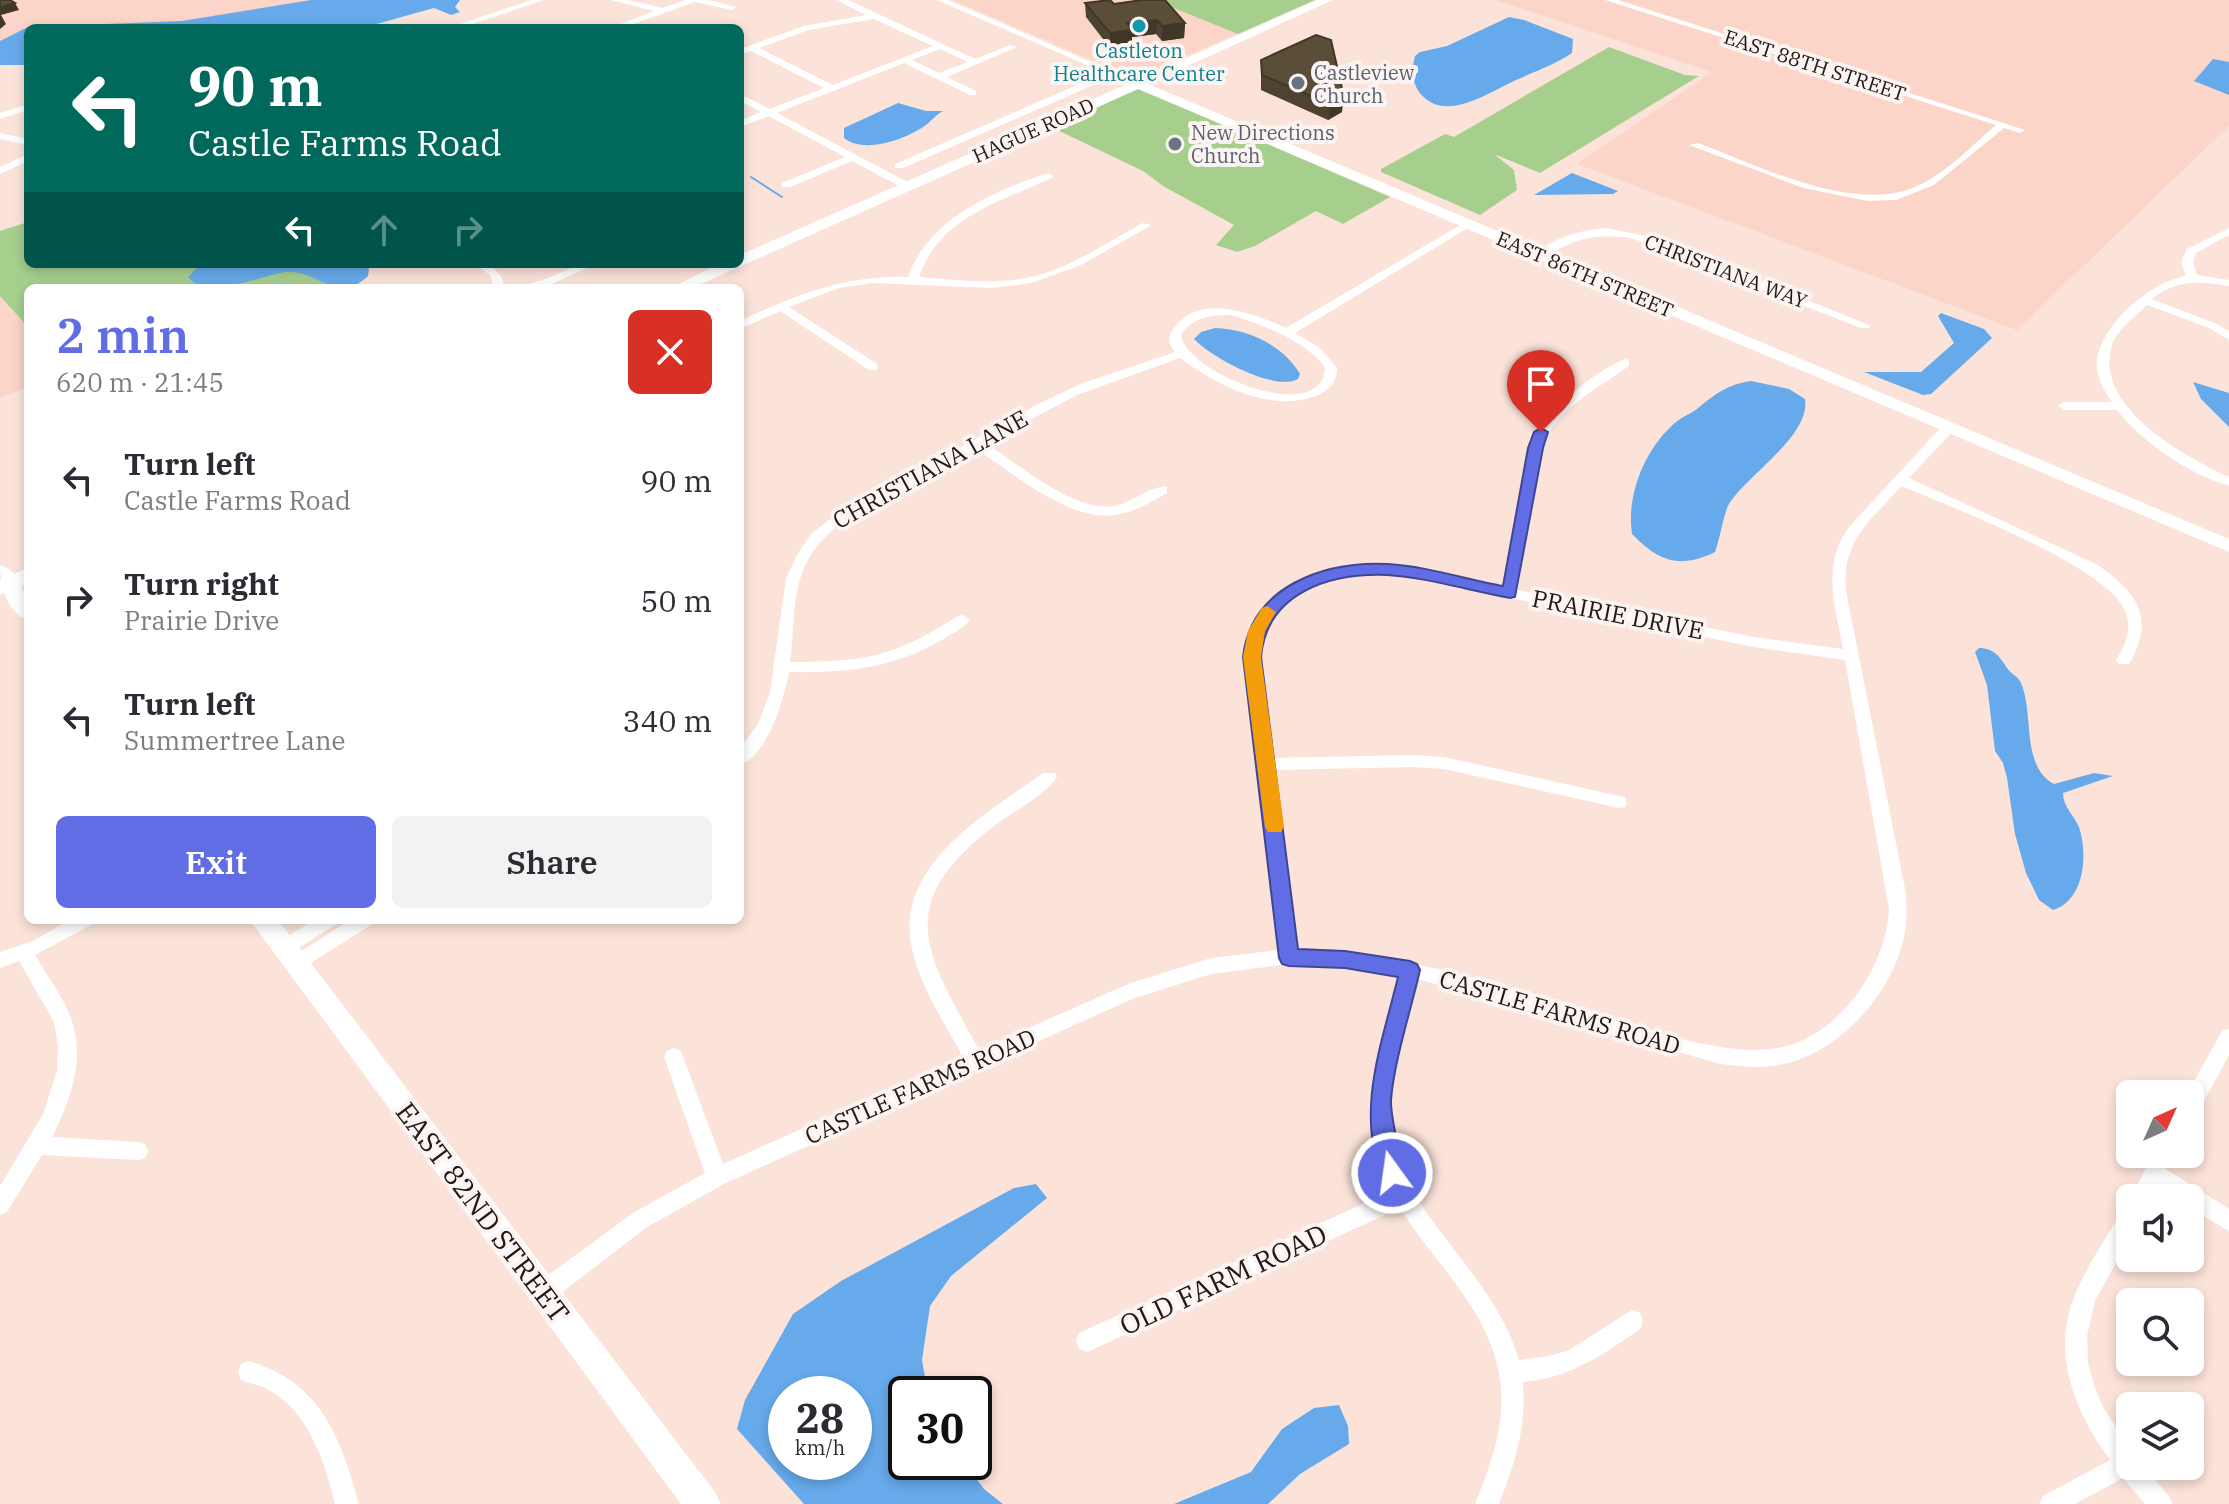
<!DOCTYPE html>
<html lang="en">
<head>
<meta charset="utf-8">
<style>
	body { margin:0; font-family:"IBM Plex Serif",serif; background:#f2f2f3; color:#2b2b33; height:100vh; display:flex; flex-direction:column; font-size:30px; white-space:nowrap }
	* { box-sizing:border-box; margin:0 }
	p { font-size:26px; color:#7c7c81 }
	.icon { flex:none; width:44px; height:44px; fill:none; stroke:currentColor; stroke-width:2; stroke-linecap:round; stroke-linejoin:round }
	.map { position:relative; flex:1; overflow:hidden }
	.side { position:absolute; left:24px; top:284px; width:720px; height:640px; display:flex; flex-direction:column; background:#fff; border-radius:12px; box-shadow:0 4px 12px #0003 }
	.side>* { flex:none }
	.banner { position:absolute; left:24px; top:24px; width:720px; height:244px; border-radius:12px; box-shadow:0 4px 12px #0003; background:#00695c; color:#fff; overflow:hidden }
	.needle { width:52px; rotate:45deg }
	.tools { position:absolute; left:2116px; top:1080px; display:grid; gap:16px }
	.tools a { display:grid; place-items:center; width:88px; height:88px; border-radius:12px; background:#fff; box-shadow:0 4px 12px #0003; font-size:40px }
	.speed { position:absolute; left:768px; top:1376px; display:flex; gap:16px; font-size:40px; font-weight:700; text-align:center }
	.speed>* { display:grid; place-content:center; width:104px; height:104px; border-radius:50%; background:#fff; box-shadow:0 4px 12px #0003; line-height:1 }
	.speed small { font-size:20px; font-weight:400 }
	.speed .limit { border:4px solid #111; border-radius:12px; background:#fff; color:#111 }
	.pin { position:absolute; display:grid; place-items:center; width:68px; height:68px; color:#fff; margin:-82px -34px; border-radius:50% 50% 50% 0; rotate:-45deg; box-shadow:0 0 8px #0007 }
	.pin .icon { rotate:45deg }
	.me { position:absolute; width:88px; margin:-44px; rotate:346deg; stroke-linejoin:round; filter:drop-shadow(0 0 6px #0008) }
	.turn { display:flex; align-items:center; gap:28px; height:168px; padding:0 32px; font-size:36px }
	.turn .icon { width:104px; height:104px; stroke-width:2.5 }
	.turn b { display:block; font-size:56px; line-height:68px }
	.lanes { display:flex; align-items:center; height:76px; padding:0 32px; background:#0003; justify-content:center; gap:40px; direction:ltr }
	.lanes .off { opacity:.35 }
	.round { display:grid; place-items:center; flex:none; width:84px; height:84px; border-radius:12px; background:#f2f2f3 }
	.headline { display:flex; align-items:center; justify-content:space-between; height:136px; padding:0 32px }
	h1 { font-size:48px; font-weight:600; line-height:60px; color:#616de5 }
	.action { display:flex; gap:16px; margin-top:auto; padding:16px 32px }
	.action a { flex:1; height:92px; border-radius:12px; background:#616de5; color:#fff; font-size:32px; font-weight:600; line-height:92px; text-align:center }
	.action a+a { background:#f2f2f3; color:#2b2b33 }
	ul { padding:0; list-style:none }
	li { display:flex; align-items:center; gap:24px; height:120px; padding:0 32px }
	li div { flex:1 }
	li b { display:block; font-size:30px }
	li em { font-style:normal }
	.map>svg:first-child { display:block }
	.built { fill:#fbd5c7 }
	.green { fill:#a6cf8e }
	.water { fill:#67aaec; fill-rule:evenodd }
	.lines { fill:none; stroke-linecap:round; stroke-linejoin:round }
	.stream { stroke:#67aaec; stroke-width:2 }
	.street { fill:#fff; fill-rule:evenodd }
	.secondary { fill:#fff; fill-rule:evenodd }
	.primary { fill:#fff; fill-rule:evenodd }
	.wall { fill:#4e4331 }
	.shaded-wall { fill:#403728 }
	.building { fill:#5b4e39; stroke:#403728; stroke-width:2 }
	.route { fill:#616de5; stroke:#3f4795; stroke-width:2 }
	.slow { fill:#f59e0b }
	.culture-dot { fill:#0f9aa8; stroke:#fbf4f2; stroke-width:3 }
	.worship-dot { fill:#6b7280; stroke:#fbf4f2; stroke-width:3 }
	.labels { text-anchor:middle; dominant-baseline:central; stroke-width:8; stroke-linejoin:round; paint-order:stroke }
	.far-culture-label { font-size:20px; fill:#0d838f; stroke:#fbf4f2 }
	.far-street-label { font-size:20px; fill:#231814; stroke:#fbf4f2 }
	.far-worship-label { font-size:20px; fill:#5b616d; stroke:#fbf4f2; text-anchor:start }
	.street-label { font-size:24px; fill:#231814; stroke:#fbf4f2 }
	.near-street-label { font-size:28px; fill:#231814; stroke:#fbf4f2 }
</style>
</head>
<body>
<div class="map">
<svg width="2229" height="1504" viewBox="0 0 2229 1504">
	<rect width="100%" height="100%" fill="#fbe3da"/>
	<g class="built">
		<polygon points="0,0 318,0 161,27 28,28 0,50"/>
		<polygon points="953,0 1311,0 1145,75 1129,76"/>
		<polygon points="1495,0 2229,0 2229,126 2017,330 1577,164 1712,72"/>
		<polygon points="0,296 28,327 28,387 0,398"/>
	</g>
	<g class="green">
		<polygon points="1154,0 1315,0 1238,34"/>
		<polygon points="1609,47 1685,75 1699,76 1540,173 1494,154 1514,170 1517,190 1480,215 1381,172 1381,169 1445,134 1454,137"/>
		<polygon points="1139,88 1390,197 1343,224 1316,211 1255,246 1237,252 1216,245 1234,225 1163,186 1143,171 1053,128"/>
		<polygon points="28,222 28,264 318,264 344,288 28,288 28,327 0,296 0,231"/>
	</g>
	<g class="water">
		<polygon points="311,0 460,0 455,7 460,12 451,15 434,8 362,28 28,28 28,65 0,65 0,41 28,27 182,21"/>
		<path d="M1509 17 1524 20 1573 39 1572 53C1554 65 1536 71 1516 80 1489 92 1444 125 1419 92 1411 80 1412 69 1415 56L1420 52 1447 46Z"/>
		<polygon points="2213,59 2229,62 2229,95 2194,81"/>
		<path d="M898 103 926 111H943C935 115 931 122 923 127 903 140 864 154 844 138V128Z"/>
		<polygon points="1572,173 1618,191 1613,194 1534,195"/>
		<path d="M201 264H363L369 269 368 276C338 305 314 268 285 272 262 275 207 301 188 277Z"/>
		<polygon points="1941,313 1984,329 1992,338 1931,394 1923,395 1864,372 1921,372 1954,343 1938,316"/>
		<path d="M1215 328C1248 329 1283 345 1300 374L1298 379C1274 392 1211 357 1194 339L1201 332Z"/>
		<path d="M1751 381 1789 389 1805 399C1811 435 1748 474 1729 504 1724 512 1720 539 1715 552 1680 569 1659 562 1632 534 1626 495 1645 448 1676 422 1682 417 1690 414 1697 409 1715 394 1728 384 1751 381Z"/>
		<polygon points="2193,382 2229,393 2229,427 2201,399"/>
		<path d="M1979 648C1994 648 2000 657 2007 668 2010 673 2017 676 2020 681 2035 711 2020 766 2054 784L2094 773 2113 776 2063 793C2063 807 2074 815 2079 827 2088 854 2085 900 2053 910L2039 900 2026 873 2015 834 2007 778 2003 763 1995 751 1987 685 1975 652Z"/>
		<path d="M1036 1184 1047 1198 951 1276 930 1306 922 1360 928 1394H906V1462H964L984 1489 1003 1504H804L737 1429 745 1400 793 1314 841 1281 1014 1188ZM786 1394H854V1462H786Z"/>
		<polygon points="1339,1405 1348,1426 1349,1444 1300,1474 1268,1504 1174,1504 1251,1472 1282,1429 1314,1408"/>
	</g>
	<g class="lines">
		<polyline class="stream" points="751,177 782,197"/>
		<g class="street">
			<polygon points="531,0 544,0 461,28 448,28"/>
			<polygon points="611,0 627,0 663,8 685,0 709,0 736,7 732,10 695,2 622,28 610,28 654,11"/>
			<path d="M837 0H848L975 59 1010 45 1017 47 947 77 976 91V95H970L904 63 777 113 911 184V188H903L852 161 790 187H782V183L845 157 769 116 740 127V121L761 112 740 101V94L770 109 824 88 751 51 740 55V49L804 26 866 15ZM874 19 933 46 833 85 759 48 809 30ZM940 49 968 62 939 73 912 60Z"/>
			<polygon points="937,0 948,0 1142,84 1137,87 1112,77 903,168 895,168 895,164 1105,73"/>
			<path d="M1605 0H1618L2025 130 2020 133 2004 128 1934 185 1896 200 1868 201 1803 188 1689 145 1698 143C1757 165 1855 215 1917 186 1947 173 1971 146 1996 125Z"/>
			<polygon points="522,25 580,25 584,28 518,28"/>
			<polygon points="28,104 28,110 0,119 0,113"/>
			<polygon points="0,133 28,139 28,145 0,139"/>
			<polygon points="28,154 28,161 0,174 0,167"/>
			<path d="M1048 173 1053 176 1052 178C999 202 939 218 919 277 956 280 994 285 1031 277 1071 268 1107 242 1143 223L1152 225 1079 266 1031 283 992 288 872 283 839 288 789 307 877 364V370H869L780 311 740 329V321C795 295 846 275 908 277 928 219 993 191 1048 173Z"/>
			<path d="M1467 221 1472 224 1471 226 1295 333 1320 348 1337 368C1337 382 1329 391 1316 396 1269 413 1217 385 1180 358L1077 395 986 443C1019 465 1074 512 1114 506 1132 504 1150 485 1167 487V493C1150 503 1134 512 1115 515 1070 522 1013 473 976 449 955 462 934 474 912 485 868 506 818 526 801 576 792 603 794 634 790 662 866 662 893 657 958 616L963 615 970 620C963 629 950 635 940 641 891 669 844 673 789 672 784 699 768 755 740 765V748L758 724 770 692 786 578 798 553 812 533 845 508 920 470 1036 405 1083 383 1175 352C1169 344 1167 337 1173 329 1199 292 1253 313 1286 328ZM1231 315C1259 323 1309 342 1325 368 1322 428 1185 372 1181 335 1193 317 1211 315 1231 315Z"/>
			<path d="M1607 228 1655 238 1871 326 1869 328H1861L1634 239C1599 232 1574 239 1544 257L1534 255C1554 237 1581 230 1607 228Z"/>
			<path d="M2229 228V235L2196 253 2193 262 2197 275 2229 280V286C2199 281 2177 279 2152 299L2217 324 2229 331V340L2209 328 2147 305C2135 317 2115 331 2111 348 2096 408 2184 456 2229 477V486C2189 474 2143 443 2117 410H2064L2058 406 2064 402H2112C2105 392 2098 380 2097 368 2094 329 2151 281 2186 276L2181 262 2187 249Z"/>
			<path d="M475 264C493 264 501 271 505 288H493L491 276Z"/>
			<polygon points="581,264 596,264 547,286 511,288 540,281"/>
			<path d="M1625 359 1629 360V366C1597 389 1556 409 1541 448L1518 590 1754 637 1843 649C1835 606 1821 565 1849 527L1943 425H1953V431L1909 478 2098 565C2138 594 2156 618 2129 664H2119L2116 660C2125 645 2132 631 2126 613 2111 567 1950 507 1902 486 1871 520 1841 541 1846 591L1906 894C1907 908 1907 923 1904 937 1893 991 1843 1049 1788 1063 1766 1069 1744 1067 1721 1064L1417 979C1406 1021 1391 1065 1390 1110 1390 1210 1492 1265 1519 1360L1549 1356 1569 1350 1632 1310 1640 1313 1643 1321 1640 1329C1603 1355 1570 1378 1523 1382 1527 1426 1515 1463 1499 1504H1475C1508 1424 1516 1372 1465 1297 1444 1266 1419 1239 1400 1208L1087 1352 1079 1349 1076 1341 1079 1333 1391 1191C1354 1112 1379 1054 1399 976L1337 967 1282 965 1211 974 1132 999 724 1184 647 1227 552 1300 544 1303 536 1300 533 1292 536 1284 633 1213 705 1173 664 1057 667 1051 674 1048 681 1051 723 1164 963 1057C945 1024 922 989 913 953 890 867 986 814 1043 773H1055L1057 777C1046 795 1011 813 994 826 890 906 927 954 979 1050L1128 984 1211 958 1279 950 1244 657C1273 529 1412 569 1504 587L1529 448C1541 416 1593 371 1625 359ZM1376 575 1400 576 1754 647 1845 660 1889 909C1887 963 1844 1029 1790 1045 1758 1055 1725 1048 1693 1042 1563 1004 1433 955 1297 950L1274 770 1414 767 1444 769 1619 808 1625 807 1627 802 1625 797 1619 796 1444 757 1414 755 1272 758C1268 726 1261 692 1260 660 1258 595 1325 578 1376 575Z"/>
			<path d="M69 920H94L91 925 35 955C47 976 65 999 72 1021 85 1061 70 1102 52 1137L138 1142 145 1144 148 1151 145 1158 138 1160 42 1155 7 1212 0 1215V1186L43 1114 57 1071 58 1046 54 1022 19 961 0 968V952L33 941Z"/>
			<polygon points="314,920 338,920 335,925 290,953 284,956 278,953 275,948 278,943"/>
			<polygon points="350,920 374,920 371,925 301,969 295,972 289,969 286,964 289,959"/>
			<polygon points="2229,1029 2229,1055 2197,1114 2190,1117 2190,1094 2187,1094 2222,1031"/>
			<polygon points="2153,1154 2174,1154 2166,1169 2229,1209 2229,1231 2190,1208 2190,1198 2175,1198 2157,1186 2151,1198 2130,1199"/>
			<path d="M2130 1207V1237L2095 1301 2087 1336 2088 1363 2095 1388 2103 1407 2130 1449V1466H2143L2169 1496 2173 1504H2145L2123 1478 2075 1504H2039L2043 1496 2110 1460C2079 1417 2054 1363 2070 1309 2081 1273 2104 1242 2123 1210Z"/>
			<path d="M249 1361C320 1382 341 1437 359 1504H335C325 1462 308 1409 265 1388 258 1385 249 1383 241 1380L238 1372 241 1364Z"/>
		</g>
		<g class="secondary">
			<polygon points="1317,0 1333,0 1148,84 2229,539 2229,552 1138,89 692,288 671,288 719,264 740,264 740,255"/>
			<polygon points="28,568 28,583 0,595 0,580"/>
		</g>
		<g class="primary">
			<path d="M0 565C22 571 28 600 28 620 6 613 0 584 0 565Z"/>
			<polygon points="250,920 278,920 715,1492 721,1504 681,1504"/>
		</g>
	</g>
	<g class="wall">
		<polygon points="1138,0 1165,0 1185,23 1184,38 1162,41 1156,34 1132,37 1132,45 1110,48 1086,17 1085,3 1114,4 1138,1"/>
		<polygon points="1261,60 1342,112 1328,120 1261,90"/>
	</g>
	<g class="shaded-wall">
		<polygon points="15,3 19,10 1,15 6,24 0,29 0,7"/>
		<polygon points="1157,20 1156,34 1132,37 1132,45 1110,48 1110,33 1127,23"/>
		<polygon points="1185,23 1184,38 1162,41 1162,26"/>
		<polygon points="1344,97 1342,112 1328,120 1330,104"/>
	</g>
	<g class="building">
		<polygon points="0,0 10,0 15,3 0,7"/>
		<polygon points="1110,0 1114,4 1142,0 1165,0 1185,23 1162,26 1157,20 1127,23 1132,30 1110,33 1085,3"/>
		<polygon points="1316,35 1331,40 1344,97 1330,104 1262,75 1261,60"/>
	</g>
	<path class="route" d="M1541 428 1548 432 1543 448 1515 597 1510 598C1471 591 1425 577 1387 575 1330 573 1267 592 1261 657L1298 949 1345 951 1410 961 1417 964 1420 970C1411 1010 1394 1061 1391 1100 1390 1123 1406 1165 1400 1181L1392 1184 1384 1181C1354 1113 1382 1044 1398 977L1345 968 1289 966 1282 964 1279 958 1243 657C1251 586 1324 561 1388 564 1425 566 1465 579 1503 586L1528 448 1534 432Z"/>
	<polygon class="slow" points="1267,606 1276,612 1265,631 1261,657 1284,827 1281,832 1268,832 1265,827 1243,657 1248,631 1262,608"/>
	<circle class="culture-dot" cx="1139" cy="26" r="8"/>
	<g class="worship-dot">
		<circle cx="1298" cy="83" r="8"/>
		<circle cx="1175" cy="144" r="8"/>
	</g>
	<g class="labels">
		<g class="far-culture-label">
			<text x="1139" y="50">Castleton<tspan x="1139" dy="23">Healthcare Center</tspan></text>
		</g>
		<g class="far-street-label">
			<text transform="translate(1815 65) rotate(18)">EAST 88TH STREET</text>
			<text transform="translate(1033 130) rotate(-24)">HAGUE ROAD</text>
			<text transform="translate(1726 271) rotate(21)">CHRISTIANA WAY</text>
			<text transform="translate(1585 274) rotate(23)">EAST 86TH STREET</text>
		</g>
		<g class="far-worship-label">
			<text x="1314" y="72">Castleview<tspan x="1314" dy="23">Church</tspan></text>
			<text x="1191" y="132">New Directions<tspan x="1191" dy="23">Church</tspan></text>
		</g>
		<g class="street-label">
			<text transform="translate(930 469) rotate(-29)">CHRISTIANA LANE</text>
			<text transform="translate(1618 614) rotate(11)">PRAIRIE DRIVE</text>
			<text transform="translate(1560 1012) rotate(16)">CASTLE FARMS ROAD</text>
			<text transform="translate(920 1086) rotate(-24)">CASTLE FARMS ROAD</text>
		</g>
		<g class="near-street-label">
			<text transform="translate(483 1212) rotate(53)">EAST 82ND STREET</text>
			<text transform="translate(1223 1279) rotate(-25)">OLD FARM ROAD</text>
		</g>
	</g>
</svg>
<div class="tools">
<a><svg class="needle" viewBox="-14 -14 28 28"><path d="M0-13l5 13h-10z" fill="#e53935"/><path d="M0 13l5-13h-10z" fill="#7c7c81"/></svg></a>
<a><svg class="icon" aria-label="sound" viewBox="0 0 24 24"><path d="M4 9h4l5-4v14l-5-4H4zM17 9q2 3 0 6"/></svg></a>
<a><svg class="icon" aria-label="search" viewBox="0 0 24 24"><circle cx="10" cy="10" r="6"/><path d="M15 15l6 6"/></svg></a>
<a><svg class="icon" aria-label="layers" viewBox="0 0 24 24"><path d="M12 4l9 5-9 5-9-5zM3 14l9 5 9-5"/></svg></a>
</div>
<div class="speed"><div>28<small>km/h</small></div><div class="limit">30</div></div>
<div class="pin" style="left:1541px;top:432px;background:#d93025"><svg class="icon" aria-label="arrive" viewBox="0 0 24 24"><path d="M6 21V4h12l-3 4 3 4H6"/></svg></div>
<svg class="me" style="left:1392px;top:1173px" viewBox="-20 -20 40 40"><circle r="17" fill="#616de5" stroke="#fff" stroke-width="3"/><path d="M0-11L8 9 0 5-8 9z" fill="#fff"/></svg>
<div class="banner">
<div class="turn"><svg class="icon" aria-label="left" viewBox="0 0 24 24"><path d="M17 20v-9H6M10 6l-5 5 5 5"/></svg><div><b>90 m</b>Castle Farms Road</div></div>
<div class="lanes"><svg class="icon" aria-label="left" viewBox="0 0 24 24"><path d="M17 20v-9H6M10 6l-5 5 5 5"/></svg><svg class="icon off" aria-label="ahead" viewBox="0 0 24 24"><path d="M12 20V5M6 11l6-6 6 6"/></svg><svg class="icon off" aria-label="right" viewBox="0 0 24 24"><path d="M7 20v-9h11M14 6l5 5-5 5"/></svg></div>
</div>
<section class="side">
<div class="headline"><div><h1>2 min</h1><p>620 m · 21:45</p></div><a class="round" style="background:#d93025;color:#fff"><svg class="icon" aria-label="close" viewBox="0 0 24 24"><path d="M6 6l12 12M18 6L6 18"/></svg></a></div>
<ul>
<li><svg class="icon" aria-label="left" viewBox="0 0 24 24"><path d="M17 20v-9H6M10 6l-5 5 5 5"/></svg><div><b>Turn left</b><p>Castle Farms Road</p></div><em>90 m</em></li>
<li><svg class="icon" aria-label="right" viewBox="0 0 24 24"><path d="M7 20v-9h11M14 6l5 5-5 5"/></svg><div><b>Turn right</b><p>Prairie Drive</p></div><em>50 m</em></li>
<li><svg class="icon" aria-label="left" viewBox="0 0 24 24"><path d="M17 20v-9H6M10 6l-5 5 5 5"/></svg><div><b>Turn left</b><p>Summertree Lane</p></div><em>340 m</em></li>
</ul>
<div class="action"><a>Exit</a><a>Share</a></div>
</section>
</div>
</body>
</html>
